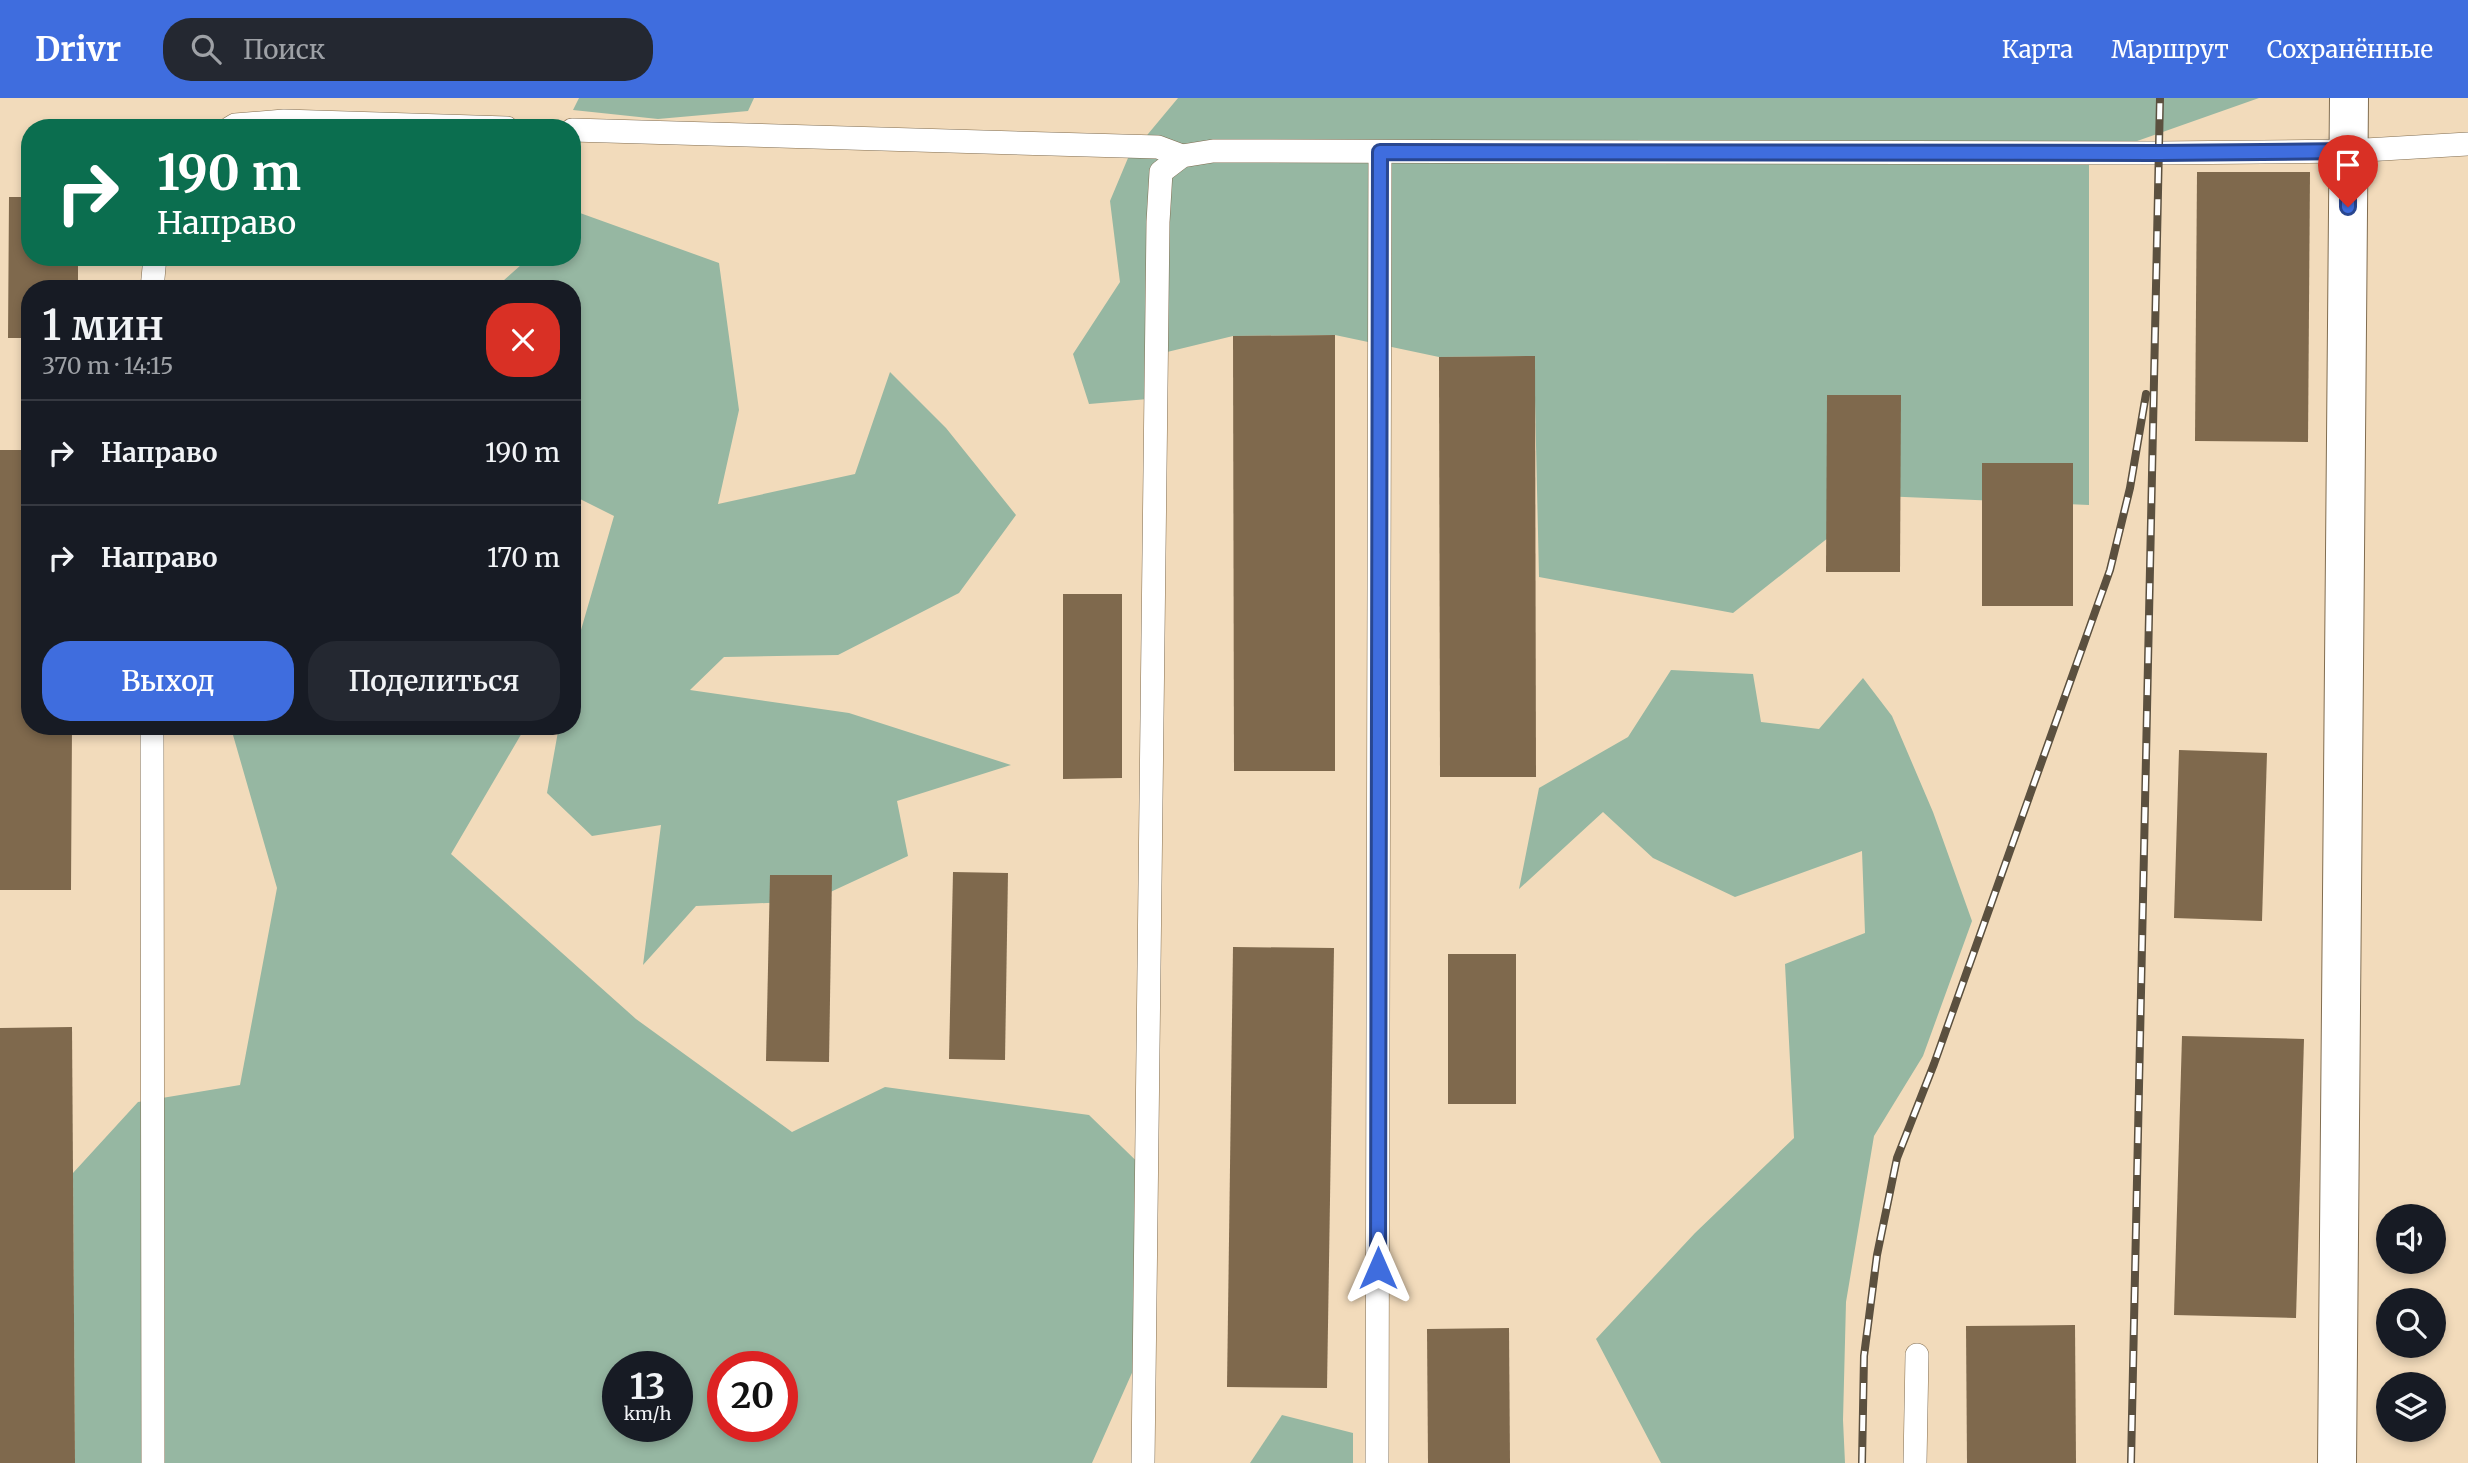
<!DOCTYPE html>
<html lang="ru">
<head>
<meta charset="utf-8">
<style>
	body { margin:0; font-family:Merriweather,serif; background:#242831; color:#f1f3f6; height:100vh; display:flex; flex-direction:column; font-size:26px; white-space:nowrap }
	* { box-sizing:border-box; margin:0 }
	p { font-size:23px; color:#9ea1a6 }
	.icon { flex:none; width:38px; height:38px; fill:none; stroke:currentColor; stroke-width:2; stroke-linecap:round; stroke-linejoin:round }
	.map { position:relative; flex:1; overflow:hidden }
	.sheet { position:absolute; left:21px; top:182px; width:560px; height:455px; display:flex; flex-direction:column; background:#171b24; border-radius:28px; box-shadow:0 4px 10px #0003 }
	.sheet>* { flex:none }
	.top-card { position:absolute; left:21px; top:21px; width:560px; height:147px; border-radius:28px; box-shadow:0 4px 10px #0003; background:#0b6e4f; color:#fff; overflow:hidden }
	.controls { position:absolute; left:2376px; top:1106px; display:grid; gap:14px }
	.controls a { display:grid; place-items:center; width:70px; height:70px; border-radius:50%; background:#171b24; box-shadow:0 4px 10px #0003; font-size:35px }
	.speed { position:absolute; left:602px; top:1253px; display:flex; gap:14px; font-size:35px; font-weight:700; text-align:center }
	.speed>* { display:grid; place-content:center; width:91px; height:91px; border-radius:50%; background:#171b24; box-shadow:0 4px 10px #0003; line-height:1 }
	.speed small { font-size:18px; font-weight:400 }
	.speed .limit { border:10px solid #d22; background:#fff; color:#111 }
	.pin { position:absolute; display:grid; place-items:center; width:60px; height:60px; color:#fff; margin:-72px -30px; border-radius:50% 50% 50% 0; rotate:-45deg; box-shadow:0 0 7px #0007 }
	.pin .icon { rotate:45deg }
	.me { position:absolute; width:77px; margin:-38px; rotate:0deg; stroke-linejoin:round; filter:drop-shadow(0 0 5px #0008) }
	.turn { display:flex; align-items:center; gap:24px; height:147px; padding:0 21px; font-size:32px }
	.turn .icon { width:91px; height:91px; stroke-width:2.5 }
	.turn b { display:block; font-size:49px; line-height:60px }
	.round { display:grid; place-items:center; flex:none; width:74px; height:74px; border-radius:28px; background:#242831 }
	.summary { display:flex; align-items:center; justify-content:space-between; height:119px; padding:0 21px }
	h1 { font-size:42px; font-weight:600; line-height:52px }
	.primary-button { display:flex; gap:14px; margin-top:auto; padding:14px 21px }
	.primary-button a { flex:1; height:80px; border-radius:28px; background:#3f6dde; color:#fff; font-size:28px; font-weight:600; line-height:80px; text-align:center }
	.primary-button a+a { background:#242831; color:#f1f3f6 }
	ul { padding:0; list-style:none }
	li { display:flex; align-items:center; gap:21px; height:105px; padding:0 21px; border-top:2px solid #363941 }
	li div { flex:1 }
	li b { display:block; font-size:26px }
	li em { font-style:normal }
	header { display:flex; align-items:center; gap:42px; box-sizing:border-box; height:98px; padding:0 35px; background:#3f6dde; color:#fff }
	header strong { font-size:33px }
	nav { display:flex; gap:38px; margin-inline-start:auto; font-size:24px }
	.search { width:490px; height:63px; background:#242831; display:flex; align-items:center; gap:18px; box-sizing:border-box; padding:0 24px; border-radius:28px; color:#9ea1a6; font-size:26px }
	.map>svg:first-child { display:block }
	.green { fill:#96b7a2; fill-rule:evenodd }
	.building { fill:#7f694d }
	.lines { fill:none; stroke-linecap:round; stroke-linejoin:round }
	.lane-casing { stroke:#816d50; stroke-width:24 }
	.street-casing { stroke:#816d50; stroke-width:40 }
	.lane { stroke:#fff; stroke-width:23 }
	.street { stroke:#fff; stroke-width:38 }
	.rail-casing { stroke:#5b503f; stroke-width:8 }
	.rail { stroke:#fff; stroke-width:5; stroke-dasharray:16; stroke-linecap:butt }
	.route-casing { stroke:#294790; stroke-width:18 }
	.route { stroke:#3f6dde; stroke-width:12 }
</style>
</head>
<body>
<header>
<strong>Drivr</strong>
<div class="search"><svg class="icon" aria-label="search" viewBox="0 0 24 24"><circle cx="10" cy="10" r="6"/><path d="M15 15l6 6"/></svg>Поиск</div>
<nav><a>Карта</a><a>Маршрут</a><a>Сохранённые</a></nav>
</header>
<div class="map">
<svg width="2468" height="1365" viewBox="0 0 2468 1365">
	<rect width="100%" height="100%" fill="#f2dbbb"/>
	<g class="green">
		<polygon points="579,0 754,0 748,13 658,21 573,12"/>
		<polygon points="1178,0 2259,0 2089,60 2089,407 1881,398 1733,515 1539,479 1534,258 1439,259 1335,237 1233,238 1163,255 1148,301 1089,306 1073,256 1120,184 1110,103 1128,60"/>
		<polygon points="580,115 719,165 739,312 718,406 855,376 890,274 946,330 1016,417 959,495 838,557 724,559 690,592 849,615 1011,667 897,703 908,758 811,803 696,808 643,867 661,727 592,738 547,695 559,628 572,628 572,563 614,418 572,397 572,191 494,191 530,159 572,159 572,122"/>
		<polygon points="1671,572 1753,576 1761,624 1819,631 1863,580 1892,618 1933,714 1972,823 1923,958 1874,1038 1846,1204 1843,1322 1845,1365 1661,1365 1596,1241 1695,1135 1794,1040 1785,866 1865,835 1862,753 1735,799 1653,760 1603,714 1519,791 1539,690 1628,639"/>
		<path d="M238 628H526L451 756 636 921 792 1034 885 989 1089 1017 1156 1082 1147 1241 1092 1365H75L73 1075 138 1004 240 987 277 790 233 637ZM618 1269H677V1328H618ZM723 1269H782V1328H723Z"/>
		<polygon points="1282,1317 1353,1335 1353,1365 1250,1365"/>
	</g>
	<g class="building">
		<polygon points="2197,74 2310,74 2308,344 2195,343"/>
		<polygon points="9,99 30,99 30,159 78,159 78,191 30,191 30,240 8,240"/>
		<polygon points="1335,237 1335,673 1234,673 1233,238"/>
		<polygon points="1535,258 1536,679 1440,679 1439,259"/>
		<polygon points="1827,297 1901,297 1900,474 1826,474"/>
		<polygon points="0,352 30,352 30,628 72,628 71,792 0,792"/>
		<rect x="1982" y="365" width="91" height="143"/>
		<polygon points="1063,496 1122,496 1122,680 1063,681"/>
		<polygon points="2179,652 2267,655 2262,823 2174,820"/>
		<polygon points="953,774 1008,775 1005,962 949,961"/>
		<polygon points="770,777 832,777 829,964 766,963"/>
		<polygon points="1233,849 1334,850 1327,1290 1227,1289"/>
		<rect x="1448" y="856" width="68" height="150"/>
		<polygon points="72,929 75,1365 0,1365 0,930"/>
		<polygon points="2182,938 2304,941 2296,1220 2174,1217"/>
		<polygon points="2075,1227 2076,1365 1967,1365 1966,1228"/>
		<polygon points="1509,1230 1510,1365 1428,1365 1427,1231"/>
	</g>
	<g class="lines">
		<defs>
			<g id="lane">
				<polyline points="230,30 235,27 284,23 507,30"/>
				<polyline points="572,32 1158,49 1182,58"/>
				<polyline points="152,191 155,159"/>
				<polyline points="152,628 153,1365"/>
				<polyline points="1143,1365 1158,124 1161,74 1182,58 1213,53 2159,55 2348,53 2468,46"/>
				<polyline points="1377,1365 1380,54"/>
				<polyline points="1915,1365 1917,1257"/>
			</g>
			<polyline id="street" points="2337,1365 2349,0"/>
		</defs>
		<use href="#lane" class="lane-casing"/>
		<use href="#street" class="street-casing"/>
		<use href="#lane" class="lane"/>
		<use href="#street" class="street"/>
		<defs>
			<g id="rail">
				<polyline points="1862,1365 1864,1258 1877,1157 1897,1060 1934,966 2110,472 2130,390 2146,296"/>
				<polyline points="2131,1365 2160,0"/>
			</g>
		</defs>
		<use href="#rail" class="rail-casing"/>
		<use href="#rail" class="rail"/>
	</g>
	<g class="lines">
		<defs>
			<polyline id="route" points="1378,1170 1380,54 2159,55 2348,53 2348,109"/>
		</defs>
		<use href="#route" class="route-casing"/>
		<use href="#route" class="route"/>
	</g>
</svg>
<div class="controls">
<a><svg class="icon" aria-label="sound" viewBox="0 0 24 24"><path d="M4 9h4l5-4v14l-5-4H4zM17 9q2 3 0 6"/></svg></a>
<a><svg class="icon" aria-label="search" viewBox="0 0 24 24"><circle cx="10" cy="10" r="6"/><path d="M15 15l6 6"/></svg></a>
<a><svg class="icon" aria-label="layers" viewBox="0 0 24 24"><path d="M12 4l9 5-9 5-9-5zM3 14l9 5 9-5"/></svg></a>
</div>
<div class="speed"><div>13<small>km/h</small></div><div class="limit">20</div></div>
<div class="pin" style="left:2348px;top:109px;background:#d93025"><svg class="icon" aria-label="arrive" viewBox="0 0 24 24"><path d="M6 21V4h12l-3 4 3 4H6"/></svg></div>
<svg class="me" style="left:1378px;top:1170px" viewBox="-20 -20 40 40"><path d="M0-17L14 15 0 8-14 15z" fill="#3f6dde" stroke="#fff" stroke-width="4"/></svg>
<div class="top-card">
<div class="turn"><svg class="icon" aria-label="right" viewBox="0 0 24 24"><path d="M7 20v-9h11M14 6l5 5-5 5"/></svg><div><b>190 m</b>Направо</div></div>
</div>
<section class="sheet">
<div class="summary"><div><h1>1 мин</h1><p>370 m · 14:15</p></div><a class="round" style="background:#d93025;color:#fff"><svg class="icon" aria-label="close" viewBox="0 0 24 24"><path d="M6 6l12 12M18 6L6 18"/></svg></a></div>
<ul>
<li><svg class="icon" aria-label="right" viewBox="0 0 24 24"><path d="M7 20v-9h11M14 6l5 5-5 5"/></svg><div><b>Направо</b></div><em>190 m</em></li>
<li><svg class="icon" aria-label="right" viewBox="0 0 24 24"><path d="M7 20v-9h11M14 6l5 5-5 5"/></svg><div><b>Направо</b></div><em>170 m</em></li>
</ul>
<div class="primary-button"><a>Выход</a><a>Поделиться</a></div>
</section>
</div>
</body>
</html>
